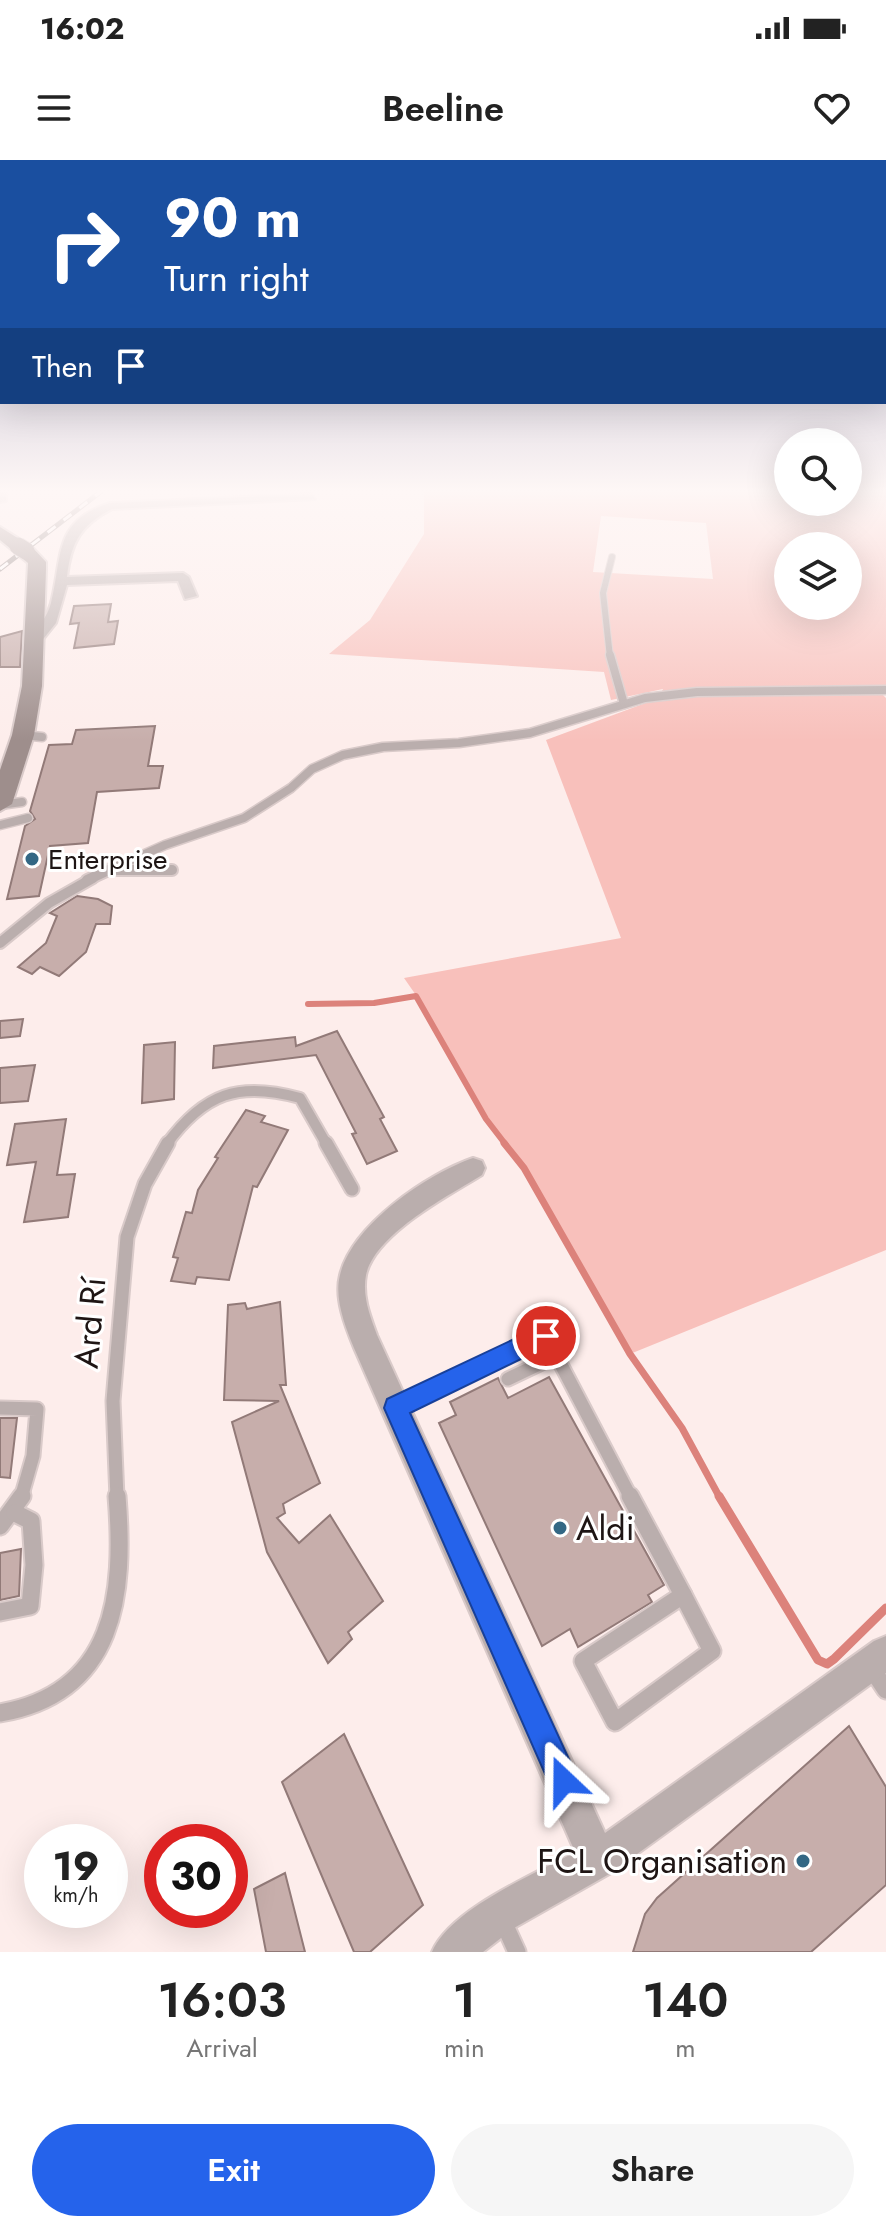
<!DOCTYPE html>
<html lang="en">
<head>
<meta charset="utf-8">
<style>
	body { margin:0; font-family:Jost,sans-serif; background:#f6f6f6; color:#222; height:100vh; display:flex; flex-direction:column; font-size:30px; white-space:nowrap }
	* { box-sizing:border-box; margin:0 }
	p { font-size:26px; color:#767676 }
	.icon { flex:none; width:44px; height:44px; fill:none; stroke:currentColor; stroke-width:2; stroke-linecap:round; stroke-linejoin:round }
	.map { position:relative; height:1792px; overflow:hidden }
	.side { display:flex; flex-direction:column; background:#fff; flex:1 }
	.side>* { flex:none }
	.top-card { position:absolute; left:0px; top:0px; width:886px; height:244px; box-shadow:0 8px 32px #0002; background:#1a4fa0; color:#fff; overflow:hidden }
	.tools { position:absolute; left:774px; top:268px; display:grid; gap:16px }
	.tools a { display:grid; place-items:center; width:88px; height:88px; border-radius:50%; background:#fff; box-shadow:0 8px 32px #0002; font-size:40px }
	.speed { position:absolute; left:24px; top:1664px; display:flex; gap:16px; font-size:40px; font-weight:700; text-align:center }
	.speed>* { display:grid; place-content:center; width:104px; height:104px; border-radius:50%; background:#fff; box-shadow:0 8px 32px #0002; line-height:1 }
	.speed small { font-size:20px; font-weight:400 }
	.speed .limit { border:12px solid #d22; background:#fff; color:#111 }
	.pin { position:absolute; display:grid; place-items:center; width:68px; height:68px; color:#fff; margin:-34px; border:4px solid #fff; border-radius:50%; box-shadow:0 2px 8px #0007 }
	.me { position:absolute; width:88px; margin:-44px; rotate:337deg; stroke-linejoin:round; filter:drop-shadow(0 0 6px #0008) }
	.turn { display:flex; align-items:center; gap:28px; height:168px; padding:0 32px; font-size:36px }
	.turn .icon { width:104px; height:104px; stroke-width:2.5 }
	.turn b { display:block; font-size:56px; line-height:68px }
	.then { display:flex; align-items:center; height:76px; padding:0 32px; background:#0003; gap:16px; font-size:30px }
	.eta { display:flex; justify-content:space-evenly; align-items:center; height:136px; text-align:center }
	.eta b { font-size:48px; font-weight:600; line-height:56px }
	.primary-button { display:flex; gap:16px; margin-top:auto; padding:16px 32px }
	.primary-button a { flex:1; height:92px; border-radius:48px; background:#2563eb; color:#fff; font-size:32px; font-weight:600; line-height:92px; text-align:center }
	.primary-button a+a { background:#f6f6f6; color:#222 }
	.status { display:flex; justify-content:space-between; align-items:center; height:56px; padding:0 40px; background:#fff; direction:ltr }
	.status svg { height:22px; fill:currentColor }
	header { display:flex; justify-content:space-between; align-items:center; height:104px; padding:0 32px; background:#fff; font-size:36px; font-weight:600 }
	.map>svg:first-child { display:block }
	.green { fill:#f8c0bb; fill-rule:evenodd }
	.lines { fill:none; stroke-linecap:round; stroke-linejoin:round }
	.stream-far2 { stroke:#dc827b; stroke-width:6 }
	.stream-far1 { stroke:#dc827b; stroke-width:7 }
	.stream { stroke:#dc827b; stroke-width:9 }
	.building { fill:#c7aeab; stroke:#927a78; stroke-width:2 }
	.service-far4-casing { stroke:#d9cac9; stroke-width:8 }
	.service-far3-casing { stroke:#d9cac9; stroke-width:11 }
	.service-far2-casing { stroke:#d9cac9; stroke-width:14 }
	.service-far1-casing { stroke:#d9cac9; stroke-width:17 }
	.service-casing { stroke:#d9cac9; stroke-width:21 }
	.minor-casing { stroke:#d9cac9; stroke-width:4 }
	.secondary-casing { stroke:#d9cac9; stroke-width:4 }
	.service-far4 { stroke:#baaead; stroke-width:6 }
	.service-far3 { stroke:#baaead; stroke-width:8 }
	.service-far2 { stroke:#baaead; stroke-width:10 }
	.service-far1 { stroke:#baaead; stroke-width:13 }
	.service { stroke:#baaead; stroke-width:17 }
	.minor { fill:#baaead; fill-rule:evenodd }
	.secondary { fill:#9e8e8c; fill-rule:evenodd }
	.rail-casing { stroke:#8a7e7c; stroke-width:5 }
	.rail { stroke:#fff; stroke-width:3; stroke-dasharray:10; stroke-linecap:butt }
	.secondary-bridge-casing { stroke:#d9cac9; stroke-width:19; stroke-linecap:butt }
	.secondary-bridge { stroke:#9e8e8c; stroke-width:17 }
	.route { fill:#2563eb; stroke:#184099; stroke-width:2 }
	.poi-dot { fill:#336784; stroke:#fff; stroke-width:3 }
	.labels { text-anchor:middle; dominant-baseline:central; stroke-width:6; stroke-linejoin:round; paint-order:stroke }
	.poi-label { font-size:28px; fill:#1e1514; stroke:#fff; text-anchor:start }
	.near-street-label { font-size:34px; fill:#1e1514; stroke:#fff }
	.near-poi-label { font-size:34px; fill:#1e1514; stroke:#fff; text-anchor:start }
</style>
</head>
<body>
<div class="status"><b>16:02</b><svg viewBox="0 0 49 12"><path d="M0 12V9h3v3zM5 12V6h3v6zM10 12V3h3v9zM15 12V0h3v12zM26 1h20v11H26zM47 4h2v5h-2z"/></svg></div>
<header><svg class="icon" aria-label="menu" viewBox="0 0 24 24"><path d="M4 6h16M4 12h16M4 18h16"/></svg>Beeline<svg class="icon" aria-label="heart" viewBox="0 0 24 24"><path d="M12 20l-8-8c-3-5 5-10 8-4 3-6 11-1 8 4z"/></svg></header>
<div class="map">
<svg width="886" height="1792" viewBox="0 0 886 1792">
	<rect width="100%" height="100%" fill="#fdedeb"/>
	<path class="green" d="M424 330H788V342H848V330H886V525L874 526 886 538V1090L630 1194 524 1008 486 959 427 851 404 818 621 778 546 580 659 538 663 529 611 540 604 512 329 494 370 460 424 374ZM601 356 706 363 713 419 593 412ZM788 386H848V446H788Z"/>
	<g class="lines">
		<polyline class="stream-far2" points="308,844 374,843 416,836 486,959 506,985"/>
		<polyline class="stream-far1" points="504,983 524,1008 630,1194 682,1268 720,1338"/>
		<polyline class="stream" points="719,1336 818,1500 827,1504 834,1499 886,1448"/>
	</g>
	<g class="building">
		<polygon points="111,444 108,462 118,461 114,484 74,488 79,463 70,464 74,446"/>
		<polygon points="22,471 20,507 0,507 0,477"/>
		<polygon points="155,566 148,606 163,606 159,628 97,632 88,683 50,686 39,736 7,739 25,666 35,659 30,651 49,585 72,584 76,570"/>
		<polygon points="77,736 98,739 112,746 110,764 96,764 86,792 59,816 40,807 32,814 18,807 46,783 57,756 50,753"/>
		<polygon points="23,859 20,876 0,878 0,861"/>
		<polygon points="337,871 384,957 380,959 397,991 367,1004 352,974 356,973 316,895 213,908 214,886 295,877 296,886"/>
		<polygon points="175,882 174,939 142,943 144,885"/>
		<polygon points="35,905 28,941 0,943 0,908"/>
		<polygon points="246,950 265,956 261,962 288,970 257,1027 253,1026 229,1120 197,1117 195,1124 171,1121 178,1098 173,1097 186,1052 192,1053 198,1030 218,998 215,997"/>
		<polygon points="66,959 57,1015 75,1014 68,1057 24,1062 36,1002 7,1005 15,964"/>
		<polygon points="280,1142 286,1225 280,1225 320,1323 283,1344 285,1353 277,1358 299,1383 330,1355 383,1441 348,1472 352,1479 328,1503 267,1392 232,1262 279,1241 224,1240 228,1145 245,1143 247,1149"/>
		<polygon points="549,1217 664,1425 648,1435 652,1442 578,1487 570,1469 542,1486 439,1263 456,1255 450,1242 498,1218 508,1238"/>
		<polygon points="0,1258 17,1258 10,1318 0,1317"/>
		<polygon points="21,1389 19,1436 0,1440 0,1393"/>
		<polygon points="849,1566 886,1627 886,1725 811,1792 633,1792 645,1754 657,1738"/>
		<polygon points="344,1574 423,1745 370,1792 354,1792 282,1622"/>
		<polygon points="285,1713 305,1792 266,1792 254,1729"/>
	</g>
	<g class="lines">
		<defs>
			<polyline id="service-far4" points="610,497 603,433 612,397"/>
			<g id="service-far3">
				<polyline points="610,495 624,544"/>
				<polyline points="23,575 42,577"/>
				<polyline points="0,645 22,642"/>
				<polyline points="0,665 28,658"/>
				<polyline points="109,710 165,685 244,658 291,628 312,609 343,595 383,587 459,583 530,573 645,538 697,532 886,530"/>
				<polyline points="117,710 172,710"/>
			</g>
			<g id="service-far2">
				<polyline points="117,710 172,710"/>
				<polyline points="87,720 113,708"/>
				<polyline points="0,783 49,743 93,718"/>
				<path d="M166 985C204 933 239 921 300 938L327 985"/>
			</g>
			<g id="service-far1">
				<polyline points="326,983 352,1029"/>
				<polyline points="508,1219 556,1196"/>
				<polyline points="396,1247 546,1176 631,1338"/>
				<polyline points="0,1248 37,1249 33,1296 21,1338"/>
				<polyline points="117,1338 113,1241 127,1077 145,1024 168,983"/>
			</g>
			<g id="service">
				<polyline points="630,1336 683,1435"/>
				<polyline points="0,1366 22,1336"/>
				<polygon points="683,1435 712,1491 615,1562 583,1501"/>
				<polyline points="0,1452 30,1446 34,1405 31,1361 15,1353"/>
				<polyline points="870,1506 886,1530"/>
				<path d="M0 1553C116 1533 125 1434 117 1336"/>
				<polyline points="502,1759 517,1792"/>
			</g>
			<g id="minor">
				<polygon points="0,331 6,334 6,341 0,342"/>
				<path d="M311 334 315 339 112 349C81 365 71 382 67 417L183 413 189 417 197 436 185 439 178 421 67 425 56 463 40 483 28 480C37 468 47 458 51 443 63 395 53 361 110 343Z"/>
				<path d="M473 998 482 1001 485 1008 482 1015C448 1036 375 1074 366 1115 362 1136 370 1156 377 1175L605 1673 874 1481 886 1476V1513L611 1713 514 1768 483 1792H432C450 1749 535 1714 575 1692L354 1188C345 1166 334 1138 340 1115 352 1065 427 1014 473 998Z"/>
			</g>
			<polygon id="secondary" points="0,367 32,387 46,402 46,409 42,526 34,575 12,644 0,651 0,610 12,575 22,526 28,403 0,380"/>
		</defs>
		<use href="#service-far4" class="service-far4-casing"/>
		<use href="#service-far3" class="service-far3-casing"/>
		<use href="#service-far2" class="service-far2-casing"/>
		<use href="#service-far1" class="service-far1-casing"/>
		<use href="#service" class="service-casing"/>
		<use href="#minor" class="minor-casing"/>
		<use href="#secondary" class="secondary-casing"/>
		<use href="#service-far4" class="service-far4"/>
		<use href="#service-far3" class="service-far3"/>
		<use href="#service-far2" class="service-far2"/>
		<use href="#service-far1" class="service-far1"/>
		<use href="#service" class="service"/>
		<use href="#minor" class="minor"/>
		<use href="#secondary" class="secondary"/>
		<defs>
			<polyline id="rail" points="0,409 103,330"/>
		</defs>
		<use href="#rail" class="rail-casing"/>
		<use href="#rail" class="rail"/>
		<defs>
			<polyline id="secondary-bridge" points="18,386 26,391"/>
		</defs>
		<use href="#secondary-bridge" class="secondary-bridge-casing"/>
		<use href="#secondary-bridge" class="secondary-bridge"/>
	</g>
	<linearGradient id="sky" x2="0" y2="1"><stop stop-color="#a3a0bc"/><stop offset="0.57" stop-color="#fef7f6"/><stop offset="1" stop-color="#fef7f6" stop-opacity="0"/></linearGradient>
	<rect width="886" height="581" fill="url(#sky)"/>
	<polygon class="route" points="546,1164 554,1168 558,1176 554,1183 410,1253 579,1621 574,1632 564,1636 553,1632 384,1248 387,1239"/>
	<g class="poi-dot">
		<circle cx="32" cy="699" r="8"/>
		<circle cx="560" cy="1368" r="8"/>
		<circle cx="803" cy="1701" r="8"/>
	</g>
	<g class="labels">
		<g class="poi-label">
			<text x="48" y="699">Enterprise</text>
		</g>
		<g class="near-street-label">
			<text transform="translate(90 1163) rotate(-85)">Ard Rí</text>
		</g>
		<g class="near-poi-label">
			<text x="576" y="1368">Aldi</text>
			<text x="787" y="1701" text-anchor="end">FCL Organisation</text>
		</g>
	</g>
</svg>
<div class="tools">
<a><svg class="icon" aria-label="search" viewBox="0 0 24 24"><circle cx="10" cy="10" r="6"/><path d="M15 15l6 6"/></svg></a>
<a><svg class="icon" aria-label="layers" viewBox="0 0 24 24"><path d="M12 4l9 5-9 5-9-5zM3 14l9 5 9-5"/></svg></a>
</div>
<div class="speed"><div>19<small>km/h</small></div><div class="limit">30</div></div>
<div class="pin" style="left:546px;top:1176px;background:#d93025"><svg class="icon" aria-label="arrive" viewBox="0 0 24 24"><path d="M6 21V4h12l-3 4 3 4H6"/></svg></div>
<svg class="me" style="left:564px;top:1621px" viewBox="-20 -20 40 40"><path d="M0-17L14 15 0 8-14 15z" fill="#2563eb" stroke="#fff" stroke-width="4"/></svg>
<div class="top-card">
<div class="turn"><svg class="icon" aria-label="right" viewBox="0 0 24 24"><path d="M7 20v-9h11M14 6l5 5-5 5"/></svg><div><b>90 m</b>Turn right</div></div>
<div class="then">Then<svg class="icon" aria-label="arrive" viewBox="0 0 24 24"><path d="M6 21V4h12l-3 4 3 4H6"/></svg></div>
</div>
</div>
<section class="side">
<div class="eta">
<div><b>16:03</b><p>Arrival</p></div>
<div><b>1</b><p>min</p></div>
<div><b>140</b><p>m</p></div>
</div>
<div class="primary-button"><a>Exit</a><a>Share</a></div>
</section>
</body>
</html>
